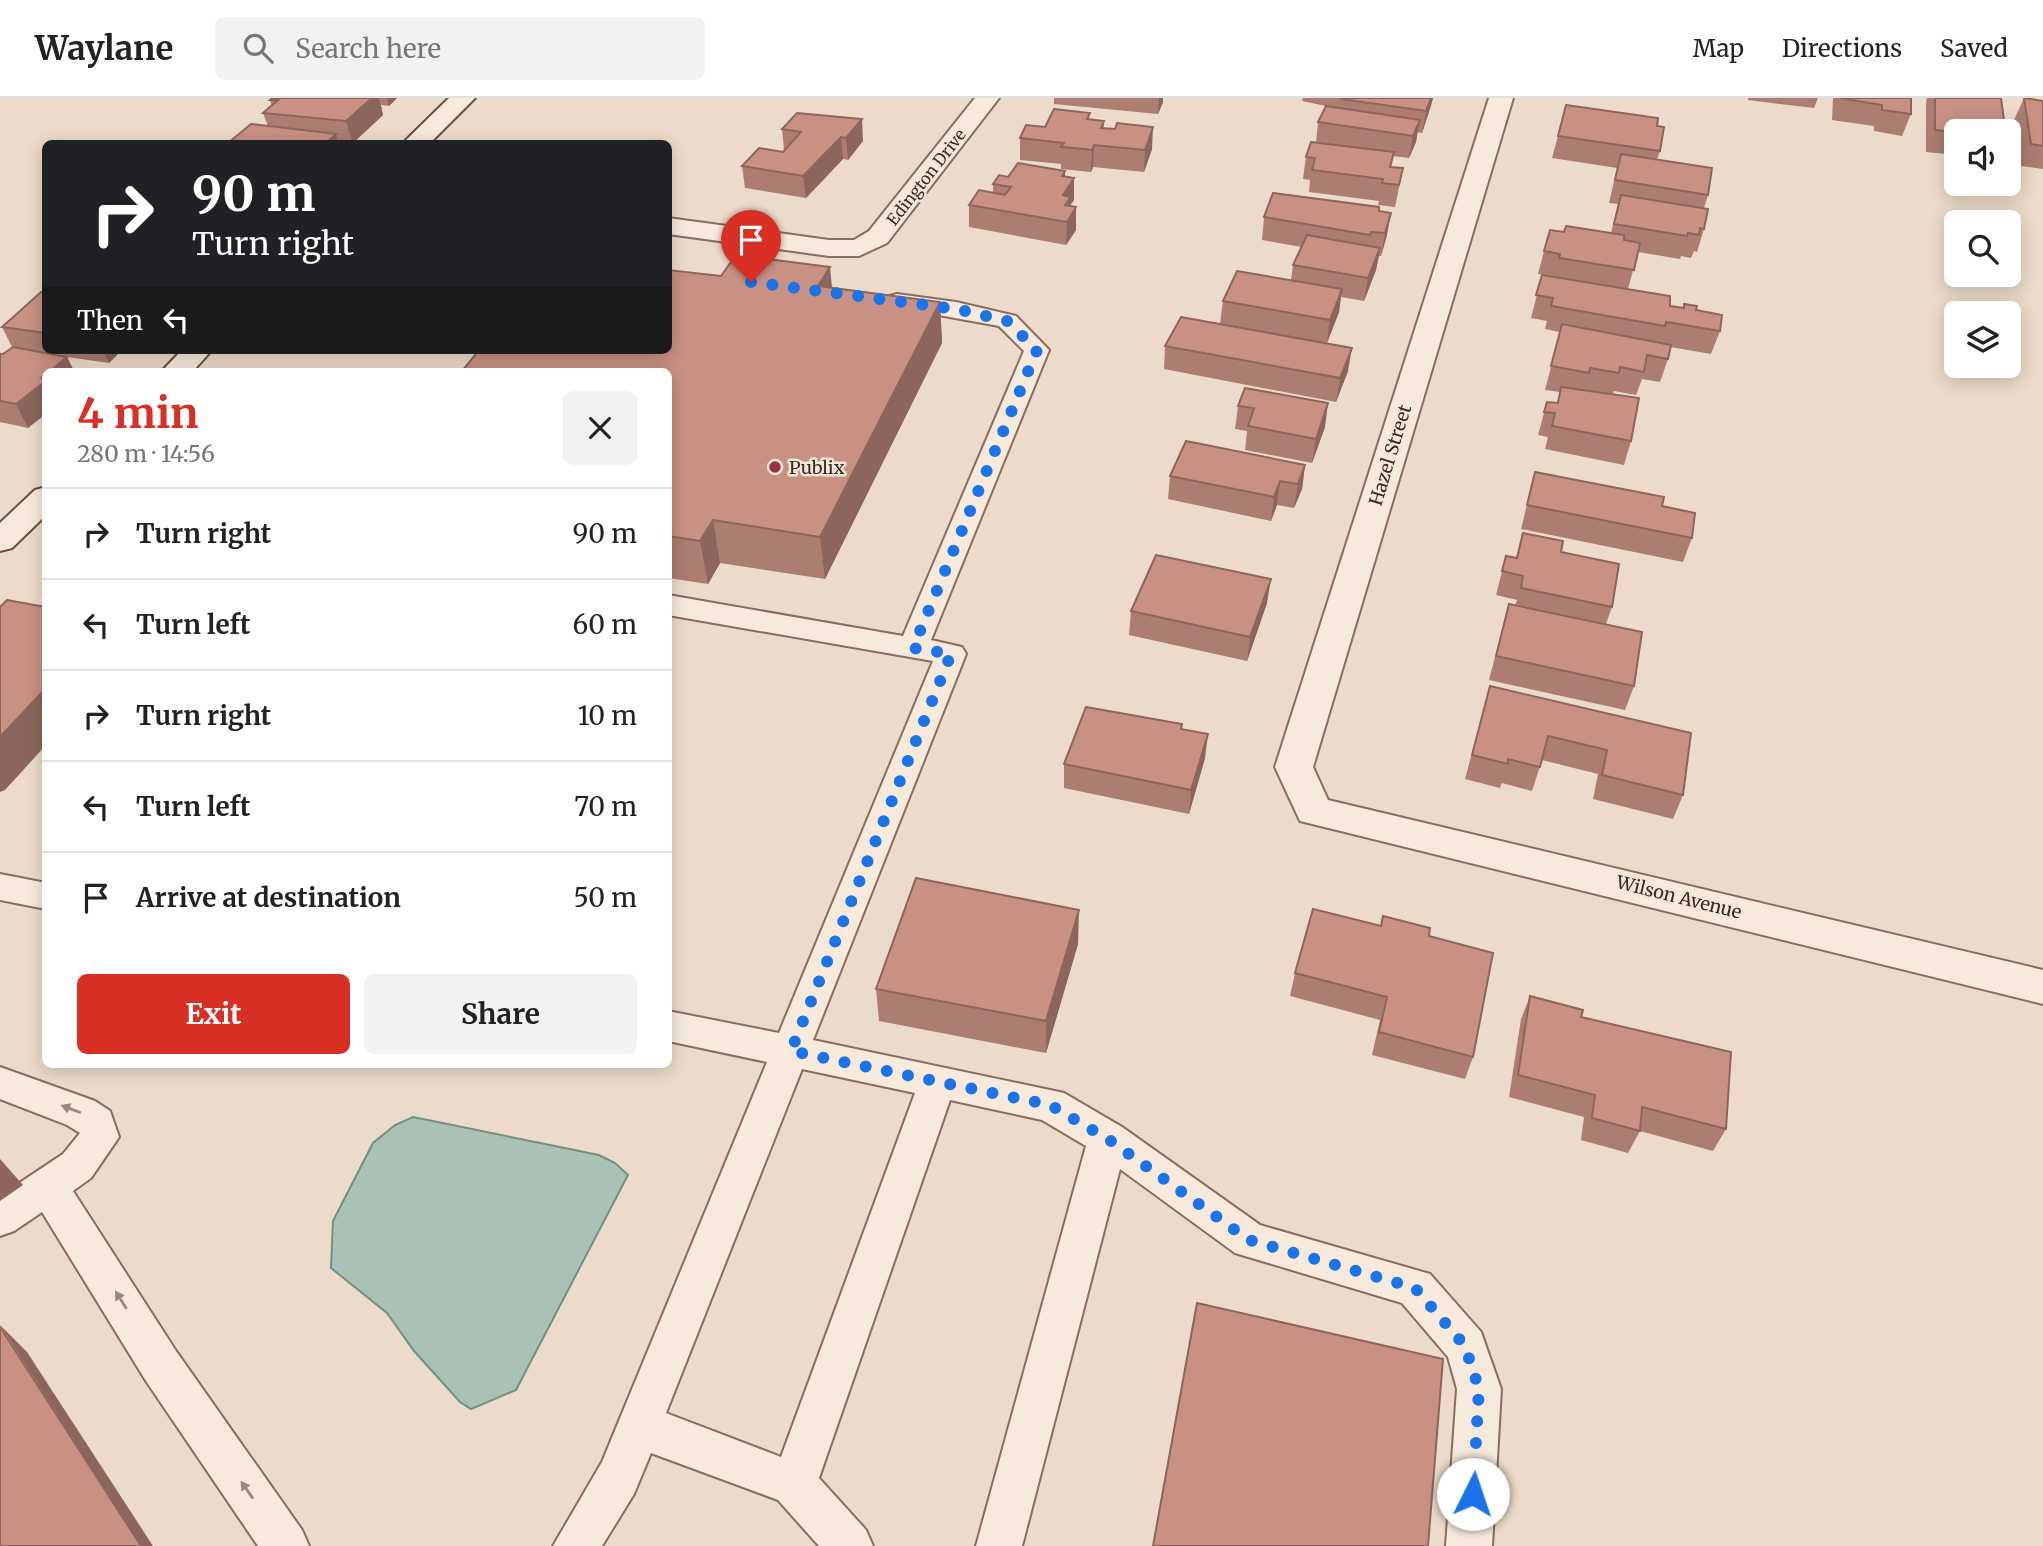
<!DOCTYPE html>
<html lang="en">
<head>
<meta charset="utf-8">
<style>
	body { margin:0; font-family:Merriweather,serif; background:#f2f2f2; color:#222; height:100vh; display:flex; flex-direction:column; font-size:26px; white-space:nowrap }
	* { box-sizing:border-box; margin:0 }
	p { font-size:23px; color:#767676 }
	.icon { flex:none; width:38px; height:38px; fill:none; stroke:currentColor; stroke-width:2; stroke-linecap:round; stroke-linejoin:round }
	.map { position:relative; flex:1; overflow:hidden }
	.sheet { position:absolute; left:42px; top:270px; width:630px; height:700px; display:flex; flex-direction:column; background:#fff; border-radius:10px; box-shadow:0 4px 18px #0003 }
	.sheet>* { flex:none }
	.top-card { position:absolute; left:42px; top:42px; width:630px; height:214px; border-radius:10px; box-shadow:0 4px 18px #0003; background:#202124; color:#fff; overflow:hidden }
	.tools { position:absolute; left:1944px; top:21px; display:grid; gap:14px }
	.tools a { display:grid; place-items:center; width:77px; height:77px; border-radius:10px; background:#fff; box-shadow:0 4px 18px #0003; font-size:35px }
	.pin { position:absolute; display:grid; place-items:center; width:60px; height:60px; color:#fff; margin:-72px -30px; border-radius:50% 50% 50% 0; rotate:-45deg; box-shadow:0 0 7px #0007 }
	.pin .icon { rotate:45deg }
	.me { position:absolute; width:77px; margin:-38px; rotate:4deg; stroke-linejoin:round; filter:drop-shadow(0 0 5px #0008) }
	.turn { display:flex; align-items:center; gap:24px; height:147px; padding:0 35px; font-size:32px }
	.turn .icon { width:91px; height:91px; stroke-width:2.5 }
	.turn b { display:block; font-size:49px; line-height:60px }
	.then { display:flex; align-items:center; height:66px; padding:0 35px; background:#0003; gap:14px; font-size:26px }
	.round { display:grid; place-items:center; flex:none; width:74px; height:74px; border-radius:10px; background:#f2f2f2 }
	.headline { display:flex; align-items:center; justify-content:space-between; height:119px; padding:0 35px }
	h1 { font-size:42px; font-weight:700; line-height:52px; color:#d93025 }
	.cta { display:flex; gap:14px; margin-top:auto; padding:14px 35px }
	.cta a { flex:1; height:80px; border-radius:10px; background:#d93025; color:#fff; font-size:28px; font-weight:700; line-height:80px; text-align:center }
	.cta a+a { background:#f2f2f2; color:#222 }
	ul { padding:0; list-style:none }
	li { display:flex; align-items:center; gap:21px; height:91px; padding:0 35px; border-top:2px solid #e0e0e0 }
	li div { flex:1 }
	li b { display:block; font-size:26px }
	li em { font-style:normal }
	header { display:flex; align-items:center; gap:42px; box-sizing:border-box; height:98px; padding:0 35px; background:#fff; border-bottom:2px solid #e0e0e0 }
	header strong { font-size:33px }
	nav { display:flex; gap:38px; margin-inline-start:auto; font-size:24px }
	.search { width:490px; height:63px; background:#f2f2f2; display:flex; align-items:center; gap:18px; box-sizing:border-box; padding:0 24px; border-radius:10px; color:#767676; font-size:26px }
	.map>svg:first-child { display:block }
	.water { fill:#aac1b6; stroke:#719082; stroke-width:2 }
	.lines { fill:none; stroke-linecap:round; stroke-linejoin:round }
	.lane-casing { stroke:#886d5f; stroke-width:4 }
	.street-casing { stroke:#886d5f; stroke-width:4 }
	.secondary-casing { stroke:#6a4e42; stroke-width:4 }
	.lane { fill:#f7eadd; fill-rule:evenodd }
	.street { fill:#f7eadd; fill-rule:evenodd }
	.secondary { fill:#f7eadd; fill-rule:evenodd }
	.wall { fill:#ac7d71 }
	.shaded-wall { fill:#8c665c }
	.building { fill:#c89183; stroke:#8c665c; stroke-width:2 }
	.oneway { fill:#988980 }
	.route { stroke:#1a73e8; stroke-width:12; stroke-dasharray:0 21.6 }
	.poi-dot { fill:#943348; stroke:#f4e7da; stroke-width:2.5 }
	.labels { text-anchor:middle; dominant-baseline:central; stroke-width:5; stroke-linejoin:round; paint-order:stroke }
	.far-street-label { font-size:16px; fill:#3a2822; stroke:#f4e7da }
	.street-label { font-size:18px; fill:#3a2822; stroke:#f4e7da }
	.poi-label { font-size:18px; fill:#3a2822; stroke:#f4e7da; text-anchor:start }
</style>
</head>
<body>
<header>
<strong>Waylane</strong>
<div class="search"><svg class="icon" aria-label="search" viewBox="0 0 24 24"><circle cx="10" cy="10" r="6"/><path d="M15 15l6 6"/></svg>Search here</div>
<nav><a>Map</a><a>Directions</a><a>Saved</a></nav>
</header>
<div class="map">
<svg width="2043" height="1448" viewBox="0 0 2043 1448">
	<rect width="100%" height="100%" fill="#ecdbca"/>
	<polygon class="water" points="413,1019 599,1057 615,1065 628,1077 516,1292 471,1311 460,1304 414,1253 387,1215 331,1170 333,1123 373,1045 395,1027"/>
	<g class="lines">
		<defs>
			<g id="lane">
				<path d="M897 196 956 204 1016 218 1049 252 931 542 962 549 966 556 813 942 1064 995 1122 1029 1260 1127 1430 1176 1481 1234 1501 1291 1492 1448H1446L1457 1291 1448 1259 1402 1205 1235 1155 1120 1071 1022 1448H976L1086 1048 1042 1022 950 1002 819 1380 866 1432 873 1448H819L778 1402 651 1355 634 1396 602 1448H553L602 1364 767 964 668 943V913L779 935 933 563 668 517V497L903 538 1024 253 999 228 889 208 885 203 889 198ZM802 971 915 995 781 1359 666 1315Z"/>
				<polygon points="0,776 46,785 46,811 0,802"/>
				<polygon points="0,969 95,1003 110,1013 119,1039 91,1080 73,1093 176,1253 302,1432 309,1448 258,1448 146,1283 42,1114 14,1133 0,1138 0,1098 63,1056 80,1035 67,1027 0,1001"/>
			</g>
			<g id="street">
				<polygon points="975,0 999,0 887,145 859,158 829,158 668,136 668,120 829,142 854,142 869,133"/>
				<polygon points="1489,0 1513,0 1313,669 1328,702 2043,872 2043,906 1300,723 1275,669"/>
			</g>
			<g id="secondary">
				<polygon points="449,0 475,0 429,46 402,46"/>
				<polygon points="182,252 212,252 193,273 162,273"/>
				<polygon points="46,389 46,417 12,450 0,453 0,425 35,392"/>
			</g>
		</defs>
		<use href="#lane" class="lane-casing"/>
		<use href="#street" class="street-casing"/>
		<use href="#secondary" class="secondary-casing"/>
		<use href="#lane" class="lane"/>
		<use href="#street" class="street"/>
		<use href="#secondary" class="secondary"/>
	</g>
	<g class="wall">
		<polygon points="272,0 397,0 389,8 381,7 383,17 353,45 338,43 339,46 227,46 268,28 263,15 272,8 270,2"/>
		<polygon points="1054,0 1163,0 1163,4 1158,16 1054,6"/>
		<polygon points="1303,0 1433,0 1422,35 1417,34 1416,44 1409,60 1393,58 1391,69 1403,70 1395,109 1378,107 1379,103 1309,94 1310,82 1303,81 1306,59 1316,45 1318,24 1326,8 1302,3"/>
		<polygon points="1748,0 1818,0 1814,10 1748,2"/>
		<polygon points="1833,0 1911,0 1911,16 1902,38 1874,33 1874,28 1832,22"/>
		<polygon points="1927,0 2001,0 2005,30 2004,33 1956,33 1956,57 1926,54 1926,4"/>
		<polygon points="2024,0 2043,3 2043,71 2021,68 2014,22"/>
		<polygon points="797,15 863,43 848,62 843,61 806,100 745,90 742,68 783,54 784,52 782,31"/>
		<polygon points="1090,15 1089,21 1104,23 1104,30 1152,51 1144,74 1093,69 1091,74 1061,71 1061,66 1020,62 1020,40 1045,29"/>
		<polygon points="1657,28 1660,53 1657,61 1708,97 1704,110 1704,131 1697,154 1694,153 1691,160 1681,158 1680,161 1638,154 1628,191 1670,208 1683,210 1684,206 1696,212 1720,233 1711,256 1670,249 1668,261 1660,284 1642,281 1636,297 1614,293 1613,297 1631,343 1624,367 1545,351 1548,339 1538,337 1547,304 1557,305 1560,294 1545,292 1560,234 1545,231 1547,223 1531,220 1542,177 1554,178 1538,176 1544,153 1564,134 1611,135 1618,106 1609,105 1617,70 1552,60 1558,38"/>
		<polygon points="1065,73 1065,78 1074,80 1074,102 1070,108 1076,132 1066,147 969,129 969,107 993,95 993,86 1008,79"/>
		<polygon points="1379,113 1387,137 1381,158 1379,158 1376,172 1364,203 1341,199 1339,214 1327,245 1348,273 1336,304 1164,271 1165,248 1220,226 1223,203 1291,182 1293,167 1302,149 1262,142 1264,119"/>
		<polygon points="721,178 832,190 940,204 942,245 825,481 720,465 708,486 668,480 668,273"/>
		<polygon points="46,195 46,252 131,252 127,256 119,255 109,265 67,259 74,273 46,273 28,330 0,324 0,256 3,256 12,249 2,229"/>
		<polygon points="1245,290 1325,329 1312,365 1245,352 1247,333 1235,331 1238,308"/>
		<polygon points="1305,367 1302,391 1294,410 1277,407 1271,423 1168,401 1170,378"/>
		<polygon points="1535,374 1662,408 1692,440 1683,464 1521,431"/>
		<polygon points="1523,435 1561,454 1612,509 1606,526 1634,588 1625,612 1489,582 1509,506 1515,507 1517,502 1496,497 1506,458 1516,460"/>
		<polygon points="1267,505 1247,563 1129,537 1131,513"/>
		<polygon points="1490,588 1691,635 1683,697 1673,721 1593,701 1598,676 1542,662 1532,693 1502,685 1500,690 1465,681"/>
		<polygon points="1182,626 1182,631 1205,660 1189,716 1064,690 1064,666"/>
		<polygon points="1383,818 1429,838 1473,959 1465,981 1372,957 1380,922 1290,898 1295,875 1381,828"/>
		<polygon points="1078,846 1046,955 879,923 876,891"/>
		<polygon points="1530,898 1581,919 1726,1031 1713,1053 1640,1033 1628,1055 1581,1042 1584,1019 1509,999 1521,921"/>
	</g>
	<g class="shaded-wall">
		<polygon points="372,0 379,0 383,17 353,45 346,23"/>
		<polygon points="387,0 397,0 389,8"/>
		<polygon points="1159,0 1163,0 1163,4 1158,16"/>
		<polygon points="1431,0 1433,0 1431,8 1422,35 1426,13"/>
		<polygon points="862,21 863,43 848,62 846,40"/>
		<polygon points="1420,22 1416,44 1409,60 1413,38"/>
		<polygon points="1153,29 1152,51 1144,74 1145,52"/>
		<polygon points="336,36 338,46 325,46"/>
		<polygon points="841,39 843,61 806,100 803,78"/>
		<polygon points="1094,47 1093,69 1091,74 1092,52"/>
		<polygon points="1065,73 1065,94 1074,80 1074,102 1070,107 1070,119 1076,109 1076,132 1066,147 1067,124 1064,124 1062,78"/>
		<polygon points="1391,115 1387,137 1381,158 1385,135"/>
		<polygon points="1380,150 1376,172 1364,203 1368,180"/>
		<polygon points="830,169 834,210 818,188"/>
		<polygon points="1342,191 1339,214 1327,245 1330,222"/>
		<polygon points="940,204 942,245 825,481 820,439"/>
		<polygon points="1352,250 1348,273 1336,304 1340,280"/>
		<polygon points="103,252 117,252 119,255 109,265"/>
		<polygon points="67,259 74,273 50,273"/>
		<polygon points="46,276 46,316 28,330 16,306"/>
		<polygon points="1328,305 1325,329 1312,365 1316,341"/>
		<polygon points="1305,367 1302,391 1294,410 1298,386"/>
		<polygon points="1280,383 1277,407 1271,423 1274,399"/>
		<polygon points="713,422 720,465 708,486 700,443"/>
		<polygon points="1271,481 1267,505 1247,563 1250,539"/>
		<polygon points="46,590 46,647 5,692 0,694 0,639"/>
		<polygon points="1208,636 1205,660 1189,716 1191,692"/>
		<polygon points="1079,812 1078,846 1046,955 1046,923"/>
		<polygon points="0,1061 23,1087 0,1103"/>
		<polygon points="0,1227 27,1254 153,1448 141,1448"/>
	</g>
	<g class="building">
		<polygon points="272,0 372,0 346,23 263,15 278,2 270,2"/>
		<polygon points="1341,0 1431,0 1426,13 1341,1"/>
		<polygon points="1840,0 1911,0 1911,16 1882,12 1882,7"/>
		<polygon points="1935,0 2001,0 2005,30 2001,29 2002,33 1956,34 1935,32"/>
		<polygon points="2024,0 2043,3 2043,48 2031,46"/>
		<polygon points="1566,7 1658,20 1657,28 1664,29 1660,53 1558,38"/>
		<polygon points="1326,8 1420,22 1413,38 1318,24"/>
		<polygon points="1054,11 1090,15 1087,21 1104,23 1101,30 1115,31 1117,25 1153,29 1145,52 1094,47 1092,52 1084,51 1061,49 1064,45 1020,40 1026,27 1045,29"/>
		<polygon points="797,15 862,21 846,40 841,39 803,78 742,68 759,50 783,54 801,34 782,31"/>
		<polygon points="251,26 336,36 325,46 227,46"/>
		<polygon points="1311,44 1394,54 1390,69 1403,70 1399,87 1382,85 1383,81 1312,72 1315,60 1306,59"/>
		<polygon points="1621,56 1712,70 1708,97 1615,82"/>
		<polygon points="1018,65 1065,73 1062,78 1074,80 1063,97 1071,99 1065,107 1076,109 1067,124 969,107 979,92 1005,97 1011,89 993,86 999,77 1008,79"/>
		<polygon points="1273,95 1379,109 1379,113 1391,115 1385,135 1371,134 1370,137 1264,119"/>
		<polygon points="1621,97 1708,111 1704,131 1700,130 1699,137 1688,135 1687,138 1614,126"/>
		<polygon points="1566,128 1624,137 1624,142 1640,145 1634,172 1559,160 1560,156 1544,153 1550,132 1564,134"/>
		<polygon points="1307,137 1380,150 1368,180 1293,167"/>
		<polygon points="736,157 830,169 818,188 940,204 820,439 713,422 700,443 668,438 668,273 462,273 479,252 668,252 668,172 721,178"/>
		<polygon points="1237,173 1342,191 1330,222 1223,203"/>
		<polygon points="1542,177 1670,198 1670,208 1684,210 1684,206 1697,208 1696,212 1722,217 1720,233 1666,224 1665,228 1551,208 1553,200 1536,197"/>
		<polygon points="41,194 46,195 46,235 2,229"/>
		<polygon points="1181,219 1352,250 1340,280 1165,248"/>
		<polygon points="1562,226 1671,247 1668,261 1647,257 1644,274 1620,269 1619,275 1590,270 1589,275 1551,268"/>
		<polygon points="13,249 67,259 50,273 46,273 46,276 41,280 46,281 46,283 16,306 0,303 0,256 3,256"/>
		<polygon points="1561,289 1639,300 1631,343 1552,328 1555,315 1544,314 1547,304 1558,305"/>
		<polygon points="1245,290 1328,305 1316,341 1248,328 1254,310 1238,308"/>
		<polygon points="1186,343 1305,367 1298,386 1280,383 1274,399 1170,378"/>
		<polygon points="1535,374 1664,399 1662,408 1695,415 1692,440 1527,407"/>
		<polygon points="1523,435 1563,443 1561,454 1619,466 1612,509 1521,490 1523,478 1502,473 1506,458 1517,460"/>
		<polygon points="1156,457 1271,481 1250,539 1131,513"/>
		<polygon points="7,502 46,509 46,590 0,639 0,509"/>
		<polygon points="1509,506 1642,534 1634,588 1496,558"/>
		<polygon points="1490,588 1691,635 1683,697 1602,677 1607,652 1548,638 1540,669 1508,661 1508,666 1472,657"/>
		<polygon points="1086,609 1182,626 1181,631 1208,636 1191,692 1064,666"/>
		<polygon points="916,780 1079,812 1046,923 876,891"/>
		<polygon points="1313,811 1381,828 1383,818 1430,830 1429,838 1493,855 1473,959 1379,934 1387,899 1295,875"/>
		<polygon points="1530,898 1583,912 1581,919 1731,954 1726,1031 1642,1009 1640,1033 1592,1020 1595,997 1518,977"/>
		<polygon points="1197,1205 1443,1261 1428,1448 1153,1448"/>
		<polygon points="0,1229 141,1448 0,1448"/>
	</g>
	<defs><path id="oneway-solid" d="M-6-.8H1V-3.2L6.5 0L1 3.2V.8H-6Z" transform="scale(1.75)"/></defs>
	<g class="oneway">
		<use href="#oneway-solid" transform="translate(71 1011) rotate(-159)"/>
		<use href="#oneway-solid" transform="translate(121 1202) rotate(-122)"/>
		<use href="#oneway-solid" transform="translate(247 1392) rotate(-125)"/>
	</g>
	<g class="lines">
		<polyline class="route" points="751,184 956,211 1007,223 1037,252 913,550 951,556 791,953 1050,1007 1108,1041 1249,1142 1415,1190 1465,1248 1479,1291 1473,1396"/>
	</g>
	<circle class="poi-dot" cx="775" cy="369" r="7"/>
	<g class="labels">
		<g class="far-street-label">
			<text transform="translate(926 79) rotate(-52)">Edington Drive</text>
		</g>
		<g class="street-label">
			<text transform="translate(1390 357) rotate(-73)">Hazel Street</text>
			<text transform="translate(1679 799) rotate(14)">Wilson Avenue</text>
		</g>
		<g class="poi-label">
			<text x="789" y="369">Publix</text>
		</g>
	</g>
</svg>
<div class="tools">
<a><svg class="icon" aria-label="sound" viewBox="0 0 24 24"><path d="M4 9h4l5-4v14l-5-4H4zM17 9q2 3 0 6"/></svg></a>
<a><svg class="icon" aria-label="search" viewBox="0 0 24 24"><circle cx="10" cy="10" r="6"/><path d="M15 15l6 6"/></svg></a>
<a><svg class="icon" aria-label="layers" viewBox="0 0 24 24"><path d="M12 4l9 5-9 5-9-5zM3 14l9 5 9-5"/></svg></a>
</div>
<div class="pin" style="left:751px;top:184px;background:#d93025"><svg class="icon" aria-label="arrive" viewBox="0 0 24 24"><path d="M6 21V4h12l-3 4 3 4H6"/></svg></div>
<svg class="me" style="left:1473px;top:1396px" viewBox="-20 -20 40 40"><circle r="19" fill="#fff"/><path d="M0-13L10 11 0 6-10 11z" fill="#1a73e8"/></svg>
<div class="top-card">
<div class="turn"><svg class="icon" aria-label="right" viewBox="0 0 24 24"><path d="M7 20v-9h11M14 6l5 5-5 5"/></svg><div><b>90 m</b>Turn right</div></div>
<div class="then">Then<svg class="icon" aria-label="left" viewBox="0 0 24 24"><path d="M17 20v-9H6M10 6l-5 5 5 5"/></svg></div>
</div>
<section class="sheet">
<div class="headline"><div><h1>4 min</h1><p>280 m · 14:56</p></div><a class="round"><svg class="icon" aria-label="close" viewBox="0 0 24 24"><path d="M6 6l12 12M18 6L6 18"/></svg></a></div>
<ul>
<li><svg class="icon" aria-label="right" viewBox="0 0 24 24"><path d="M7 20v-9h11M14 6l5 5-5 5"/></svg><div><b>Turn right</b></div><em>90 m</em></li>
<li><svg class="icon" aria-label="left" viewBox="0 0 24 24"><path d="M17 20v-9H6M10 6l-5 5 5 5"/></svg><div><b>Turn left</b></div><em>60 m</em></li>
<li><svg class="icon" aria-label="right" viewBox="0 0 24 24"><path d="M7 20v-9h11M14 6l5 5-5 5"/></svg><div><b>Turn right</b></div><em>10 m</em></li>
<li><svg class="icon" aria-label="left" viewBox="0 0 24 24"><path d="M17 20v-9H6M10 6l-5 5 5 5"/></svg><div><b>Turn left</b></div><em>70 m</em></li>
<li><svg class="icon" aria-label="arrive" viewBox="0 0 24 24"><path d="M6 21V4h12l-3 4 3 4H6"/></svg><div><b>Arrive at destination</b></div><em>50 m</em></li>
</ul>
<div class="cta"><a>Exit</a><a>Share</a></div>
</section>
</div>
</body>
</html>
